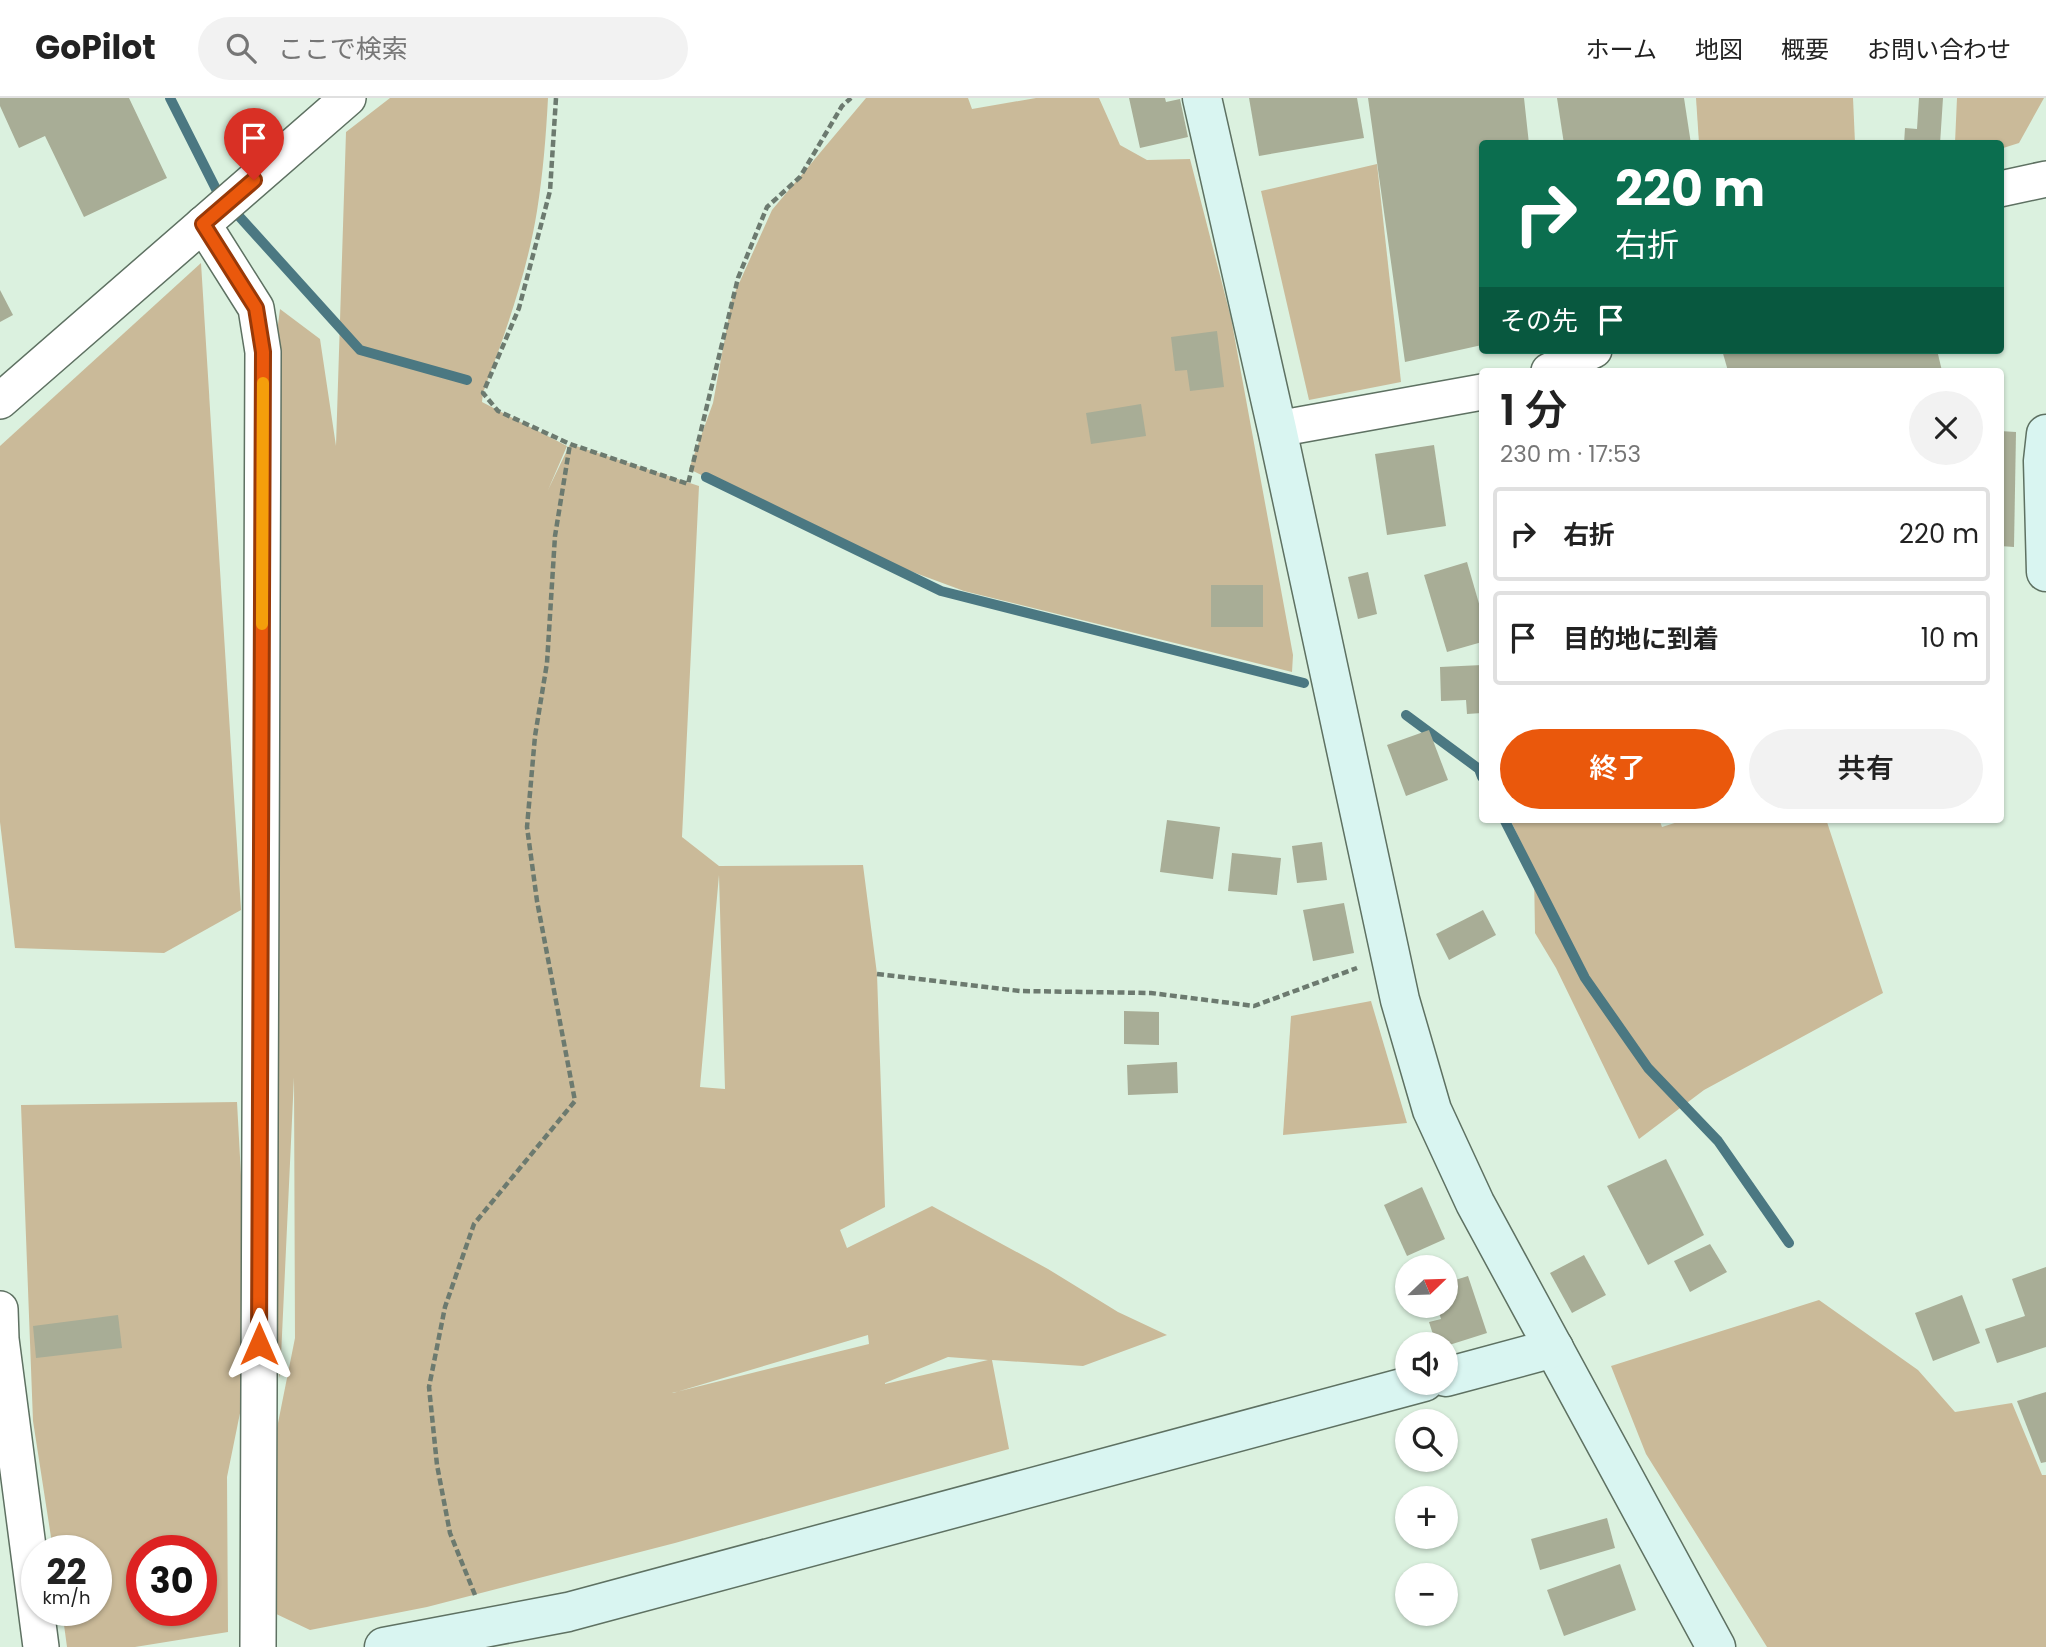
<!DOCTYPE html>
<html lang="ja">
<head>
<meta charset="utf-8">
<style>
	body { margin:0; font-family:Poppins,"Noto Sans JP",sans-serif; background:#f2f2f2; color:#222; height:100vh; display:flex; flex-direction:column; font-size:26px; white-space:nowrap }
	* { box-sizing:border-box; margin:0 }
	p { font-size:23px; color:#767676 }
	.icon { flex:none; width:38px; height:38px; fill:none; stroke:currentColor; stroke-width:2; stroke-linecap:round; stroke-linejoin:round }
	.map { position:relative; flex:1; overflow:hidden }
	.sheet { position:absolute; left:1479px; top:270px; width:525px; height:455px; display:flex; flex-direction:column; background:#fff; border-radius:7px; box-shadow:0 2px 5px #0004 }
	.sheet>* { flex:none }
	.hud { position:absolute; left:1479px; top:42px; width:525px; height:214px; border-radius:7px; box-shadow:0 2px 5px #0004; background:#0b6e4f; color:#fff; overflow:hidden }
	.needle { width:46px; rotate:67deg }
	.buttons { position:absolute; left:1395px; top:1157px; display:grid; gap:14px }
	.buttons a { display:grid; place-items:center; width:63px; height:63px; border-radius:50%; background:#fff; box-shadow:0 2px 5px #0004; font-size:35px }
	.speed { position:absolute; left:21px; top:1437px; display:flex; gap:14px; font-size:35px; font-weight:700; text-align:center }
	.speed>* { display:grid; place-content:center; width:91px; height:91px; border-radius:50%; background:#fff; box-shadow:0 2px 5px #0004; line-height:1 }
	.speed small { font-size:18px; font-weight:400 }
	.speed .limit { border:10px solid #d22; background:#fff; color:#111 }
	.pin { position:absolute; display:grid; place-items:center; width:60px; height:60px; color:#fff; margin:-72px -30px; border-radius:50% 50% 50% 0; rotate:-45deg; box-shadow:0 0 7px #0007 }
	.pin .icon { rotate:45deg }
	.me { position:absolute; width:77px; margin:-38px; rotate:0deg; stroke-linejoin:round; filter:drop-shadow(0 0 5px #0008) }
	.turn { display:flex; align-items:center; gap:24px; height:147px; padding:0 21px; font-size:32px }
	.turn .icon { width:91px; height:91px; stroke-width:2.5 }
	.turn b { display:block; font-size:49px; line-height:60px }
	.then { display:flex; align-items:center; height:66px; padding:0 21px; background:#0003; gap:14px; font-size:26px }
	.round { display:grid; place-items:center; flex:none; width:74px; height:74px; border-radius:37px; background:#f2f2f2 }
	.head { display:flex; align-items:center; justify-content:space-between; height:119px; padding:0 21px }
	h1 { font-size:42px; font-weight:600; line-height:52px }
	.button { display:flex; gap:14px; margin-top:auto; padding:14px 21px }
	.button a { flex:1; height:80px; border-radius:42px; background:#ea580c; color:#fff; font-size:28px; font-weight:600; line-height:80px; text-align:center }
	.button a+a { background:#f2f2f2; color:#222 }
	ul { padding:0; list-style:none }
	li { display:flex; align-items:center; gap:21px; height:94px; margin:0 14px 10px; padding:0 7px; border:4px solid #e0e0e0; border-radius:7px }
	li div { flex:1 }
	li b { display:block; font-size:26px }
	li em { font-style:normal }
	header { display:flex; align-items:center; gap:42px; box-sizing:border-box; height:98px; padding:0 35px; background:#fff; border-bottom:2px solid #e0e0e0 }
	header strong { font-size:33px }
	nav { display:flex; gap:38px; margin-inline-start:auto; font-size:24px }
	.search { width:490px; height:63px; background:#f2f2f2; display:flex; align-items:center; gap:18px; box-sizing:border-box; padding:0 24px; border-radius:38px; color:#767676; font-size:26px }
	.map>svg:first-child { display:block }
	.green { fill:#caba99; fill-rule:evenodd }
	.lines { fill:none; stroke-linecap:round; stroke-linejoin:round }
	.stream { stroke:#4b7882; stroke-width:10 }
	.building { fill:#a8ad96 }
	.street-casing { stroke:#5e7162; stroke-width:38 }
	.secondary-casing { stroke:#5e7162; stroke-width:41 }
	.path { stroke:#6c7a6f; stroke-width:4.5; stroke-dasharray:7 3.5; stroke-linecap:butt }
	.street { stroke:#fff; stroke-width:35 }
	.secondary { stroke:#d9f5f1; stroke-width:38 }
	.route-casing { stroke:#983908; stroke-width:18 }
	.route { stroke:#ea580c; stroke-width:12 }
	.slow { stroke:#f59e0b; stroke-width:12 }
</style>
</head>
<body>
<header>
<strong>GoPilot</strong>
<div class="search"><svg class="icon" aria-label="search" viewBox="0 0 24 24"><circle cx="10" cy="10" r="6"/><path d="M15 15l6 6"/></svg>ここで検索</div>
<nav><a>ホーム</a><a>地図</a><a>概要</a><a>お問い合わせ</a></nav>
</header>
<div class="map">
<svg width="2046" height="1549" viewBox="0 0 2046 1549">
	<rect width="100%" height="100%" fill="#dbf1df"/>
	<g class="green">
		<path d="M390 0H548C546 38 543 76 537 113 527 175 505 236 483 295L482 304 567 348 548 392 570 346 699 388 682 739 719 768 863 767 877 876 885 1109 840 1132 847 1150 932 1108 1048 1171 1118 1214 1167 1237 1083 1268 992 1262 1009 1351 675 1445 427 1509 310 1532 272 1514 271 1360 295 1240 294 979 280 1280 259 1198 275 250 280 211 320 241 336 348 346 34ZM719 777 725 991 700 989ZM868 1237 869 1246 672 1295H673ZM948 1259 988 1262 885 1286V1285Z"/>
		<polygon points="866,0 968,0 972,11 1036,0 1099,0 1120,47 1147,62 1190,61 1231,220 1293,557 1292,574 964,493 867,457 689,371 713,305 732,201 772,112"/>
		<polygon points="1696,0 1853,0 1855,45 1699,45"/>
		<polygon points="1957,0 2044,0 2019,45 2000,51 2000,46 1955,45"/>
		<polygon points="1377,66 1401,284 1309,302 1261,93"/>
		<polygon points="201,165 241,812 164,855 15,850 0,724 0,348"/>
		<polygon points="1510,721 1659,721 1662,729 1687,721 1826,721 1883,895 1704,992 1639,1041 1556,870 1535,835 1534,772"/>
		<polygon points="1371,903 1407,1025 1283,1037 1291,918"/>
		<path d="M237 1004 251 1261 227 1379 228 1534 135 1549H67L62 1512H96V1452H53L33 1323 21 1007ZM142 1452H201V1512H142Z"/>
		<polygon points="1819,1202 1918,1272 1955,1314 2012,1305 2042,1377 2046,1377 2046,1549 1767,1549 1646,1356 1611,1268"/>
	</g>
	<g class="lines">
		<g class="stream">
			<polyline points="170,0 218,95 360,252 467,282"/>
			<polyline points="706,379 941,493 1304,585"/>
			<polyline points="1406,617 1479,671 1482,679"/>
			<polyline points="1504,721 1585,880 1648,970 1718,1043 1789,1145"/>
		</g>
	</g>
	<g class="building">
		<polygon points="0,0 129,0 167,80 84,119 45,38 19,50 0,8"/>
		<polygon points="1129,0 1165,0 1166,4 1180,1 1188,39 1140,50"/>
		<polygon points="1249,0 1357,0 1364,40 1259,58"/>
		<polygon points="1368,0 1524,0 1529,46 1482,46 1482,247 1405,264"/>
		<polygon points="1557,0 1684,0 1691,46 1564,46"/>
		<polygon points="1919,0 1943,0 1940,46 1904,46 1905,30 1917,31"/>
		<polygon points="0,192 13,217 0,224"/>
		<polygon points="1217,233 1224,289 1190,293 1187,272 1175,273 1171,239"/>
		<polygon points="1722,252 1937,252 1942,273 1728,273"/>
		<polygon points="1141,306 1146,338 1091,346 1086,315"/>
		<polygon points="2000,333 2016,334 2014,449 2000,448"/>
		<polygon points="1434,347 1446,428 1387,437 1375,356"/>
		<polygon points="1467,464 1482,516 1482,544 1447,554 1424,477"/>
		<polygon points="1368,474 1377,516 1358,521 1348,479"/>
		<rect x="1211" y="487" width="52" height="42"/>
		<polygon points="1482,567 1482,615 1467,616 1466,602 1441,603 1440,569"/>
		<polygon points="1429,632 1448,682 1406,698 1387,647"/>
		<polygon points="1167,722 1220,729 1213,781 1160,774"/>
		<polygon points="1322,744 1327,782 1297,785 1292,748"/>
		<polygon points="1232,755 1281,760 1277,797 1228,793"/>
		<polygon points="1344,805 1354,855 1313,863 1303,812"/>
		<polygon points="1483,812 1496,837 1449,862 1436,836"/>
		<polygon points="1124,913 1159,914 1159,947 1124,946"/>
		<polygon points="1177,964 1178,995 1128,997 1127,967"/>
		<polygon points="1666,1061 1704,1137 1648,1167 1607,1088"/>
		<polygon points="1422,1089 1445,1141 1407,1158 1384,1107"/>
		<polygon points="1710,1146 1727,1174 1690,1194 1674,1163"/>
		<polygon points="1584,1157 1606,1197 1572,1215 1550,1175"/>
		<polygon points="2046,1169 2046,1249 1997,1265 1985,1231 2025,1218 2012,1181"/>
		<polygon points="1468,1178 1487,1235 1446,1248 1446,1246 1436,1246 1429,1224 1441,1221 1437,1208 1446,1208 1446,1185"/>
		<polygon points="1962,1197 1980,1245 1933,1263 1915,1215"/>
		<polygon points="118,1217 122,1250 36,1260 33,1228"/>
		<polygon points="2046,1294 2046,1364 2041,1365 2017,1303"/>
		<polygon points="1607,1420 1615,1450 1540,1472 1531,1441"/>
		<polygon points="1620,1466 1636,1512 1564,1538 1547,1492"/>
	</g>
	<g class="lines">
		<defs>
			<g id="street">
				<polyline points="2000,91 2046,81"/>
				<polyline points="203,126 256,210 263,254 258,1549"/>
				<polyline points="1549,273 1594,252"/>
				<polyline points="0,303 348,0"/>
				<polyline points="1277,331 1482,294"/>
				<polyline points="0,1211 1,1241 41,1549"/>
			</g>
			<g id="secondary">
				<polyline points="1202,0 1277,331 1400,902 1432,1012 1475,1105 1716,1549"/>
				<polyline points="2046,336 2043,363 2046,474"/>
				<polyline points="1446,1279 1554,1250"/>
				<polyline points="384,1549 568,1514 1424,1284"/>
			</g>
		</defs>
		<use href="#street" class="street-casing"/>
		<use href="#secondary" class="secondary-casing"/>
		<g class="path">
			<polyline points="556,0 550,93 519,210 483,295 498,313 570,346 688,386 738,180 767,109 800,79 842,8 851,0"/>
			<polyline points="877,876 1020,893 1151,895 1254,908 1357,870"/>
			<polyline points="475,1497 450,1435 437,1367 429,1289 445,1209 474,1126 575,1003 537,803 527,729 535,638 547,565 555,438 570,346"/>
		</g>
		<use href="#street" class="street"/>
		<use href="#secondary" class="secondary"/>
	</g>
	<g class="lines">
		<defs>
			<polyline id="route" points="254,82 203,126 256,210 263,254 259,1246"/>
		</defs>
		<use href="#route" class="route-casing"/>
		<use href="#route" class="route"/>
		<polyline class="slow" points="262,526 263,285"/>
	</g>
</svg>
<div class="buttons">
<a><svg class="needle" viewBox="-14 -14 28 28"><path d="M0-13l5 13h-10z" fill="#e53935"/><path d="M0 13l5-13h-10z" fill="#767676"/></svg></a>
<a><svg class="icon" aria-label="sound" viewBox="0 0 24 24"><path d="M4 9h4l5-4v14l-5-4H4zM17 9q2 3 0 6"/></svg></a>
<a><svg class="icon" aria-label="search" viewBox="0 0 24 24"><circle cx="10" cy="10" r="6"/><path d="M15 15l6 6"/></svg></a>
<a>+</a>
<a>−</a>
</div>
<div class="speed"><div>22<small>km/h</small></div><div class="limit">30</div></div>
<div class="pin" style="left:254px;top:82px;background:#d93025"><svg class="icon" aria-label="arrive" viewBox="0 0 24 24"><path d="M6 21V4h12l-3 4 3 4H6"/></svg></div>
<svg class="me" style="left:259px;top:1246px" viewBox="-20 -20 40 40"><path d="M0-17L14 15 0 8-14 15z" fill="#ea580c" stroke="#fff" stroke-width="4"/></svg>
<div class="hud">
<div class="turn"><svg class="icon" aria-label="right" viewBox="0 0 24 24"><path d="M7 20v-9h11M14 6l5 5-5 5"/></svg><div><b>220 m</b>右折</div></div>
<div class="then">その先<svg class="icon" aria-label="arrive" viewBox="0 0 24 24"><path d="M6 21V4h12l-3 4 3 4H6"/></svg></div>
</div>
<section class="sheet">
<div class="head"><div><h1>1 分</h1><p>230 m · 17:53</p></div><a class="round"><svg class="icon" aria-label="close" viewBox="0 0 24 24"><path d="M6 6l12 12M18 6L6 18"/></svg></a></div>
<ul>
<li><svg class="icon" aria-label="right" viewBox="0 0 24 24"><path d="M7 20v-9h11M14 6l5 5-5 5"/></svg><div><b>右折</b></div><em>220 m</em></li>
<li><svg class="icon" aria-label="arrive" viewBox="0 0 24 24"><path d="M6 21V4h12l-3 4 3 4H6"/></svg><div><b>目的地に到着</b></div><em>10 m</em></li>
</ul>
<div class="button"><a>終了</a><a>共有</a></div>
</section>
</div>
</body>
</html>
